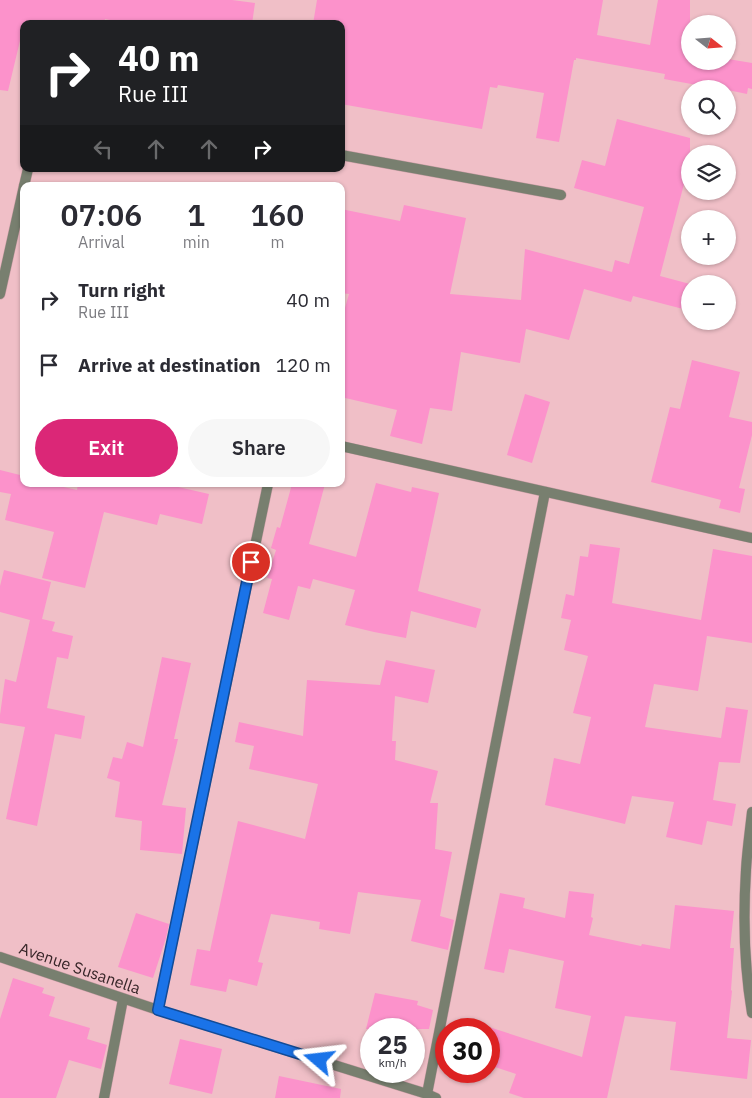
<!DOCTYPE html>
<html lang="en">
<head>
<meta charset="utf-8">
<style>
	body { margin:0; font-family:"IBM Plex Sans",sans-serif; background:#f7f7f7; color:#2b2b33; height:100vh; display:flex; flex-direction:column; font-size:19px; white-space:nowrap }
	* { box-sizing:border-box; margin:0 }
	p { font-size:16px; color:#7c7c81 }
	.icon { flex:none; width:28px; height:28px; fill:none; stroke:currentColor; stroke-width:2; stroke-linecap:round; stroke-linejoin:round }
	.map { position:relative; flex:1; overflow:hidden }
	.sheet { position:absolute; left:20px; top:182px; width:325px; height:305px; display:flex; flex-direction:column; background:#fff; border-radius:10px; box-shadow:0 1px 4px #0004 }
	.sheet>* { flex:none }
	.banner { position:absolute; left:20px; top:20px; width:325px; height:152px; border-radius:10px; box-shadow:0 1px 4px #0004; background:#202124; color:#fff; overflow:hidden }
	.needle { width:32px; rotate:107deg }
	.controls { position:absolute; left:681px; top:15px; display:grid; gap:10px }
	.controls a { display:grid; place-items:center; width:55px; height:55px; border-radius:50%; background:#fff; box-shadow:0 1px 4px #0004; font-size:25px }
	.speed { position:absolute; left:360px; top:1018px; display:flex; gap:10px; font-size:25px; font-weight:700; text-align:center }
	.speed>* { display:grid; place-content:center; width:65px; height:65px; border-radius:50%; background:#fff; box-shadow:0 1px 4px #0004; line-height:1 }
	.speed small { font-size:12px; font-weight:400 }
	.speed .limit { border:8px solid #d22; background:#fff; color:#111 }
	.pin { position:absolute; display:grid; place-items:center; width:42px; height:42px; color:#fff; margin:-21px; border:2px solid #fff; border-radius:50%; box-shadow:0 1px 5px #0007 }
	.me { position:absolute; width:55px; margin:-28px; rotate:287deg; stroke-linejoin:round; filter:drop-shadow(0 0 4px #0008) }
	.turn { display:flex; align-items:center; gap:18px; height:105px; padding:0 15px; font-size:22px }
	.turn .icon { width:65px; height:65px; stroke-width:2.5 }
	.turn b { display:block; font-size:35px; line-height:42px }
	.lanes { display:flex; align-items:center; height:48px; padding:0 15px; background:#0003; justify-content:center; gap:25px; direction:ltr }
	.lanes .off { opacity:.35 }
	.eta { display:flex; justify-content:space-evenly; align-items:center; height:85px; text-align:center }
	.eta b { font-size:30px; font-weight:600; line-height:35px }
	.button { display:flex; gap:10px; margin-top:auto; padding:10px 15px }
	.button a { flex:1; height:58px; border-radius:30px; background:#db2777; color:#fff; font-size:20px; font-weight:600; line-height:58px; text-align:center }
	.button a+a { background:#f7f7f7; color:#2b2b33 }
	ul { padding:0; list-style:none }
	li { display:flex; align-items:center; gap:15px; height:65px; padding:0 15px }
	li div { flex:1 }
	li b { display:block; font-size:19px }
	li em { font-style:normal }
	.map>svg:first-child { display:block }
	.building { fill:#fc92cb }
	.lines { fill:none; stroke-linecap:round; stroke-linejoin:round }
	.minor-casing { stroke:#cba0a7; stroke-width:11 }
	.minor { stroke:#787f6f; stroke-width:10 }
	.route-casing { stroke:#114b97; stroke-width:12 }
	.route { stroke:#1a73e8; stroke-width:9 }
	.labels { text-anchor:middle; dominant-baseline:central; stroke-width:5; stroke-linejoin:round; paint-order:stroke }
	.street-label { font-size:16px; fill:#372528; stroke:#f0bfc7 }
</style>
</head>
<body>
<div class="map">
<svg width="752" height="1098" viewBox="0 0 752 1098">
	<rect width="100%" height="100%" fill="#f0bfc7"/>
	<g class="building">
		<polygon points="0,0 232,0 255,3 252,24 130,24 105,19 104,24 24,24 8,91 0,90"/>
		<polygon points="317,0 603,0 597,35 650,45 658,0 690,0 690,61 728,61 728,59 752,63 752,89 748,88 747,94 728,90 728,89 719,89 664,79 665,74 576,58 576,60 574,60 559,142 536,138 544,93 498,85 497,88 490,87 482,129 341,104 341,24 313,24"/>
		<polygon points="617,119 690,138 690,161 660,276 690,284 690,298 687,310 633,296 631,302 584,289 569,340 526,329 520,363 461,352 452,411 430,408 422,444 390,436 397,410 341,397 341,322 349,294 341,293 341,209 400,221 404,205 466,218 450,294 521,300 525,249 612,272 615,260 629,264 644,207 574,188 582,160 605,166"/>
		<polygon points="692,360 740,372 729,417 752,422 752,435 739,488 745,489 740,513 719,508 721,500 651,482 670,407 680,409"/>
		<polygon points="525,394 550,402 532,463 507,455"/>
		<polygon points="0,470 24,476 24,484 50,484 77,490 78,484 165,484 209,494 202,524 160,514 157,525 104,512 85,588 42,578 54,532 5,520 11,494 0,492"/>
		<polygon points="376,483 411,492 412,487 439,493 418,591 481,609 476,628 411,611 406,638 374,632 345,625 355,590 313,579 310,589 298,586 289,620 263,613 272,579 267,578 276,550 271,548 277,527 280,528 292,484 325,484 309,544 356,557"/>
		<polygon points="590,544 620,548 612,603 701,620 713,549 752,556 752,643 707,636 698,691 654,684 645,727 721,738 726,707 748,710 740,763 719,762 713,800 736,804 732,826 707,821 702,845 666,837 674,802 632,796 625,824 545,805 554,758 580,764 591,717 573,713 588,656 564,650 571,620 561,618 566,594 574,596 580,556 588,557"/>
		<polygon points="4,570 51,582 42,619 55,622 52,631 73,636 68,659 57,657 47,708 85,716 81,739 55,734 37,826 6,819 25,727 0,723 0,715 5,679 16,682 30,620 0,612 0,586"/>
		<polygon points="162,657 191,663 174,739 178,739 162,805 186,808 182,854 140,850 142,821 115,817 120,782 107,778 113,757 122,759 127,742 143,747"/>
		<polygon points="386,660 435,670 428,703 395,696 392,741 396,741 395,760 438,771 430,803 438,803 435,849 452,852 440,916 454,920 448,950 411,941 421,900 358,892 350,934 319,929 320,922 271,914 258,962 263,963 257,986 229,979 226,992 190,985 197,949 210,951 238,821 305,839 318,784 249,769 254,746 235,742 239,722 303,736 307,680 380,685"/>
		<polygon points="569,891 594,894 591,917 593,918 589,935 641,946 642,944 670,949 675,905 734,911 730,948 734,948 731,990 732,991 727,1038 751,1040 747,1079 670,1070 676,1022 625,1016 607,1098 524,1098 509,1093 516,1074 489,1065 489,1027 582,1057 591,1016 555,1008 564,961 514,950 509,949 504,973 484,969 500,893 525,898 523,908 565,918"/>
		<polygon points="136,913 169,924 166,938 153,978 118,967"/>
		<polygon points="13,978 44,988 42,993 55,997 49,1016 90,1028 87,1039 107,1045 101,1069 69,1060 56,1098 0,1098 0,1019"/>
		<polygon points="375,993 418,1001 417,1005 433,1010 429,1029 366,1029"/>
		<polygon points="180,1039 222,1049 212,1094 169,1084"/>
		<polygon points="279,1076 341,1089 340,1098 275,1098"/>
	</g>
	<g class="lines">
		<defs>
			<g id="minor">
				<polyline points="341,155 561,195"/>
				<polyline points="24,186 28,169"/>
				<polyline points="0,294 24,186"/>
				<polyline points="341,446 752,538"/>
				<path d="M752 812C750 831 747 851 746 870 743 918 744 966 752 1013"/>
				<polyline points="0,957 158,1010 427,1094 436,1098"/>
				<polyline points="158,1010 268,484"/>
				<polyline points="427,1094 545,492"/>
				<polyline points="104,1098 123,999"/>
			</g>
		</defs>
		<use href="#minor" class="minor-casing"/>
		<use href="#minor" class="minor"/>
	</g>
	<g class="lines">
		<defs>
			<polyline id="route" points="251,562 158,1010 319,1060"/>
		</defs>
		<use href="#route" class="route-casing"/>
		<use href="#route" class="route"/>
	</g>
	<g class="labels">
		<g class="street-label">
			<text transform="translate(80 968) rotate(19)">Avenue Susanella</text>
		</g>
	</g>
</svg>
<div class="controls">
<a><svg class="needle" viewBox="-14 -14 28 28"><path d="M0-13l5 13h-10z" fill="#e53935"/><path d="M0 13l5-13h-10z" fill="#7c7c81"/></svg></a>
<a><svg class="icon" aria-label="search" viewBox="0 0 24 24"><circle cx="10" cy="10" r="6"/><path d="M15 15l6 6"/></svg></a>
<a><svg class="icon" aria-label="layers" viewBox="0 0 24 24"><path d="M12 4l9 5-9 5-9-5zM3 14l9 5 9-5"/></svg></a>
<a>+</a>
<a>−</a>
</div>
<div class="speed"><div>25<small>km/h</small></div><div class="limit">30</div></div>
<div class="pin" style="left:251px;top:562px;background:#d93025"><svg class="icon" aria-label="arrive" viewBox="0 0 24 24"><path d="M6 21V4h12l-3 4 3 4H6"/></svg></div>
<svg class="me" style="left:319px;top:1060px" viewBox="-20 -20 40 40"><path d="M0-17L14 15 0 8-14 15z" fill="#1a73e8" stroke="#fff" stroke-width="4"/></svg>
<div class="banner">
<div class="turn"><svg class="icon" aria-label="right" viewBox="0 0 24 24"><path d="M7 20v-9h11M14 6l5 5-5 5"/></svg><div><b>40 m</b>Rue III</div></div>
<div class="lanes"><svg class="icon off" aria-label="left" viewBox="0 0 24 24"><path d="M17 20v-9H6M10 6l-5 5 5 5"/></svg><svg class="icon off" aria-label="ahead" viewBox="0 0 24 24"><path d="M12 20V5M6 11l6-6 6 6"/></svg><svg class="icon off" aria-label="ahead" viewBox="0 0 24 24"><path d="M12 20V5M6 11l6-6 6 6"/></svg><svg class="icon" aria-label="right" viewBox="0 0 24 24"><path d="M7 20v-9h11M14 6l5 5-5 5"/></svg></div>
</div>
<section class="sheet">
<div class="eta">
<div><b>07:06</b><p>Arrival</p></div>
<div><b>1</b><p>min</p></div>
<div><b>160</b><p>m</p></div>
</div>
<ul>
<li><svg class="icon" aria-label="right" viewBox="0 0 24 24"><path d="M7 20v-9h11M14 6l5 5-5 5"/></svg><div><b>Turn right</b><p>Rue III</p></div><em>40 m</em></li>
<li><svg class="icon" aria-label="arrive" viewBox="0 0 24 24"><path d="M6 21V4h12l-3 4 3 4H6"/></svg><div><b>Arrive at destination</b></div><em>120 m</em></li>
</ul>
<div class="button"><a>Exit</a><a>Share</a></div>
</section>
</div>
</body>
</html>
